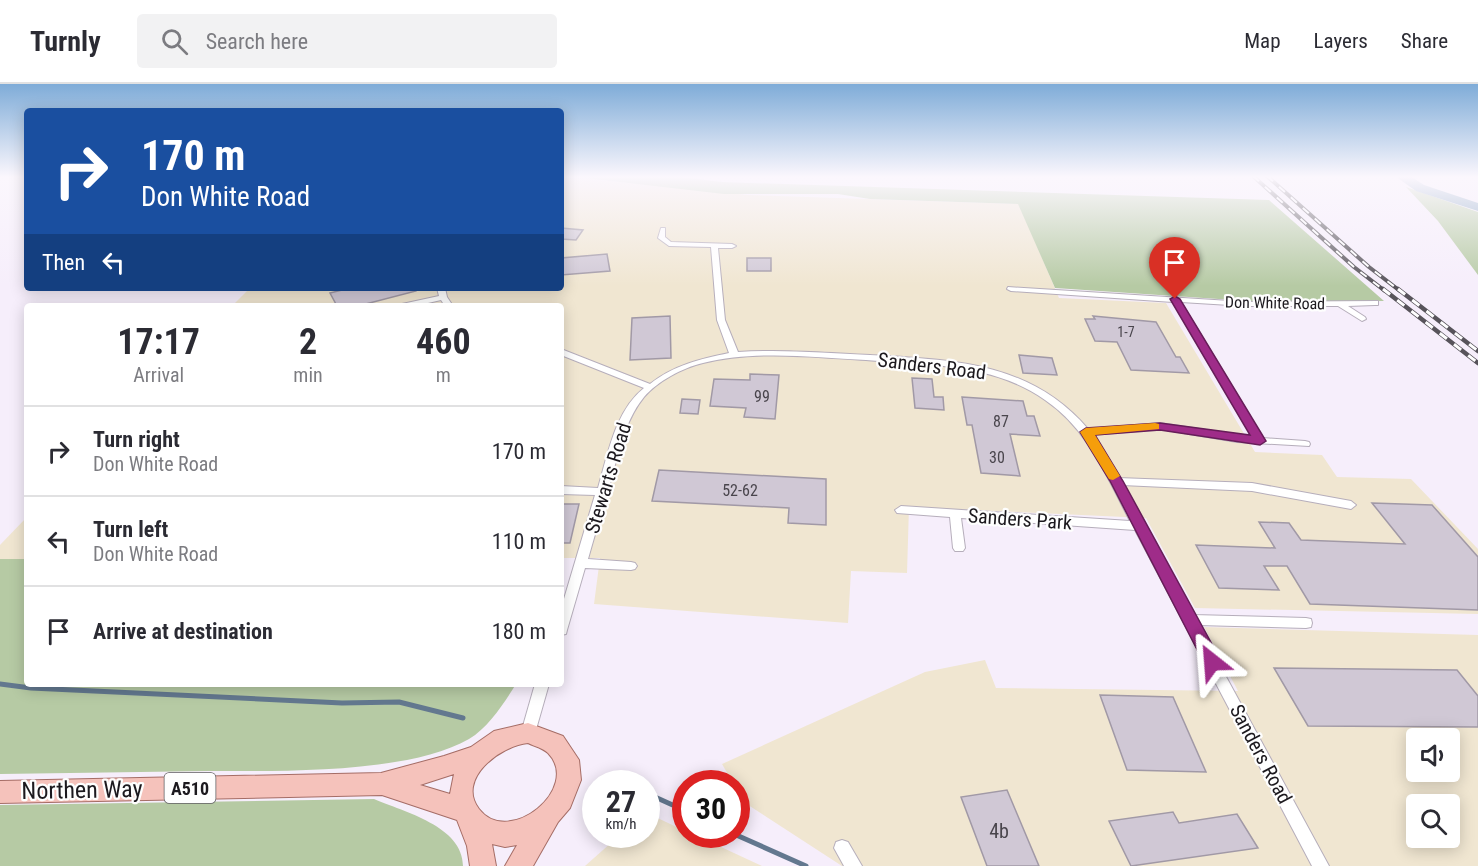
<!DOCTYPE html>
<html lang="en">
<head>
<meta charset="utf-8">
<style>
	body { margin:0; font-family:"Roboto Condensed",sans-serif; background:#f2f2f3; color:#2b2b33; height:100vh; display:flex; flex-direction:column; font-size:22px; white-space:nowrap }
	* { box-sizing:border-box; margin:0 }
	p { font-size:20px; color:#7c7c81 }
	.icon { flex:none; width:33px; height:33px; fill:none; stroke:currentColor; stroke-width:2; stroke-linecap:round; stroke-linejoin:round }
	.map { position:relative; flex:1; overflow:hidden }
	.side { position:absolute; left:24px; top:219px; width:540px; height:384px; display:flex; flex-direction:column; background:#fff; border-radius:6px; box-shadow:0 3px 15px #0003 }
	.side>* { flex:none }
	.banner { position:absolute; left:24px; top:24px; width:540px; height:183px; border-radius:6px; box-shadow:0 3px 15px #0003; background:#1a4fa0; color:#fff; overflow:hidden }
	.tools { position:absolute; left:1406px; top:644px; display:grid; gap:12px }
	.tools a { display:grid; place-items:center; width:54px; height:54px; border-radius:6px; background:#fff; box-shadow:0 3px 15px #0003; font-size:30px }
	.speed { position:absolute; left:582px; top:686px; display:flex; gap:12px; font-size:30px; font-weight:700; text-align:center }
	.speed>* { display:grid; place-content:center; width:78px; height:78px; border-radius:50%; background:#fff; box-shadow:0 3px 15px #0003; line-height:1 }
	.speed small { font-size:15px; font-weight:400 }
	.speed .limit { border:9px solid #d22; background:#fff; color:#111 }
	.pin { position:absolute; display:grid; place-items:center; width:51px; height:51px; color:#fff; margin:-62px -26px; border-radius:50% 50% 50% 0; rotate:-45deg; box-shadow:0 0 6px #0007 }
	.pin .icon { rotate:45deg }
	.me { position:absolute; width:66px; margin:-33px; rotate:332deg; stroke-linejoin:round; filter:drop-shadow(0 0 4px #0008) }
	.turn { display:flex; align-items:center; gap:21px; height:126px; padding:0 18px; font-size:27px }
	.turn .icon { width:78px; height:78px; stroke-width:2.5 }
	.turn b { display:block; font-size:42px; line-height:51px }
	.then { display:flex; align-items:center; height:57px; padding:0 18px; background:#0003; gap:12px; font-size:22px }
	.eta { display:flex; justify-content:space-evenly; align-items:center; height:102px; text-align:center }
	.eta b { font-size:36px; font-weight:700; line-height:42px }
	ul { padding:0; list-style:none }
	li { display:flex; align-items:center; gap:18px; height:90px; padding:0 18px; border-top:2px solid #e1e1e2 }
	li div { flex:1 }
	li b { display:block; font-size:22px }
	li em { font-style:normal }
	header { display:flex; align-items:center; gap:36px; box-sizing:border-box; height:84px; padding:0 30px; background:#fff; border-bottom:2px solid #e1e1e2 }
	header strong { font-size:28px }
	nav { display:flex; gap:33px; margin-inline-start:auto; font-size:21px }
	.search { width:420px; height:54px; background:#f2f2f3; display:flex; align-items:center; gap:15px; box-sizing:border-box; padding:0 21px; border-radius:6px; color:#7c7c81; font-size:22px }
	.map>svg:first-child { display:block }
	.industrial { fill:#f0e6d1; fill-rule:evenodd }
	.green { fill:#b6caa4 }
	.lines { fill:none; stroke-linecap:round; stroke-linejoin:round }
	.stream { stroke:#63788f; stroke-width:5 }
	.river { fill:#81a1bf; fill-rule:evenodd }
	.building { fill:#d0c8d5; stroke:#a199a6; stroke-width:1.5 }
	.minor-casing { stroke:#b6aebb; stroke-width:2 }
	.primary-casing { stroke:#a56d66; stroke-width:2 }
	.minor { fill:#fff; fill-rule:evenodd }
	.primary { fill:#f5c2bb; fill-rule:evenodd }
	.rail-far1-casing { stroke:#57535a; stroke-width:4 }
	.rail-casing { stroke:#57535a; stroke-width:4.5 }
	.rail-far1 { stroke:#fefefe; stroke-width:2; stroke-dasharray:8; stroke-linecap:butt }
	.rail { stroke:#fefefe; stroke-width:3; stroke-dasharray:9; stroke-linecap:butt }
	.route { fill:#9f2c89; stroke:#671d59; stroke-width:1.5 }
	.slow { fill:#f59e0b }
	.labels { text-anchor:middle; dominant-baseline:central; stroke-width:4.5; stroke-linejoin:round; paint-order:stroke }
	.far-number-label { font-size:14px; fill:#49454c }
	.far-street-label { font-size:16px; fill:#1c191e; stroke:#fefefe }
	.number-label { font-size:16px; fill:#49454c }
	.shield { fill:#fefefe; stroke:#605e61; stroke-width:1.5 }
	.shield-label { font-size:18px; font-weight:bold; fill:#1c191e }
	.street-label { font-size:20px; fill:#1c191e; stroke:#fefefe }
	.near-number-label { font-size:20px; fill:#49454c }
	.near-street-label { font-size:24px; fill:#1c191e; stroke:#fefefe }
</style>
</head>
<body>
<header>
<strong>Turnly</strong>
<div class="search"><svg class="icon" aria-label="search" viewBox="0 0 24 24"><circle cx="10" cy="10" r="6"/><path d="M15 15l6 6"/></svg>Search here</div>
<nav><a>Map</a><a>Layers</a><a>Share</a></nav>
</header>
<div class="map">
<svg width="1478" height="782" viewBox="0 0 1478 782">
	<rect width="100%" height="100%" fill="#f6eefb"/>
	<g class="industrial">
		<polygon points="561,92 748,111 1019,120 1059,214 1166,219 1255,368 1322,371 1337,393 1411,395 1478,465 1478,530 1195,524 1146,434 909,423 907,489 851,487 848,539 594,520 600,474 561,474 561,222 232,222 250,204 561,204"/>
		<polygon points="27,433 27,475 0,475 0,461"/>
		<path d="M1204 543 1478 551V782H842L745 719 737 705 736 699H733L722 680 925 588 985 576 996 604 1238 607ZM1416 654H1449V687H1416ZM1416 720H1449V753H1416Z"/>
		<polygon points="647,729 685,747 686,750 693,750 762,782 585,782 621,750 646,750"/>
	</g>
	<g class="green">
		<polygon points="568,92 673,92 722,98 1269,116 1384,217 1263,218 1055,204 1018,120 870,115 838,110 724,110"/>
		<polygon points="1406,103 1478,128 1478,191 1438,137"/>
		<path d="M0 475H27V600H516C504 619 489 643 469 655 408 690 280 687 209 687 140 688 70 689 0 690Z"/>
		<path d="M374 715C404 728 463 742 463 782H0V721Z"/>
	</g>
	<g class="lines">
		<g class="stream">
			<polyline points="0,600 31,604 342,619 399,618 463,634"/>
			<polyline points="646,709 686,727"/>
			<polyline points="734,750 806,782"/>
		</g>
		<polygon class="river" points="1395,92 1410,92 1424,101 1478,119 1478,127 1416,107"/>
	</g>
	<g class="building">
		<polygon points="561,144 583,146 576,156 561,155"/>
		<polygon points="607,170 610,187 561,191 561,174"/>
		<rect x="747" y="174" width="24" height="13"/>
		<polygon points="350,204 416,204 416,207 358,222 337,222 330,209"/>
		<polygon points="670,232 671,274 630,276 632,234"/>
		<polygon points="1093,232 1156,238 1176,273 1180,273 1189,289 1131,286 1117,258 1095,257 1085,235 1095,235"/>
		<polygon points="1019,271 1052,274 1057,291 1023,289"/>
		<polygon points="750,290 779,291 775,335 744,333 746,324 710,322 714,295 750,296"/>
		<polygon points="912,294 932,295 934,313 943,313 944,326 915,324"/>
		<polygon points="962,313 1023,317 1027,332 1034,332 1040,352 1010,350 1020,392 981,389 972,341 967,341"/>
		<polygon points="682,315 700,316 698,330 680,329"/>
		<polygon points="659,386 826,395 826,441 788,439 789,424 652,417"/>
		<polygon points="1372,419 1432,421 1478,473 1478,526 1310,520 1287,482 1264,482 1279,506 1219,504 1196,461 1275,464 1259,438 1289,439 1301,456 1405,460"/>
		<polygon points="561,420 579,420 570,459 561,459"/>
		<polygon points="1274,584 1457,586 1478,612 1478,643 1308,642"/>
		<polygon points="1100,611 1173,613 1206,688 1127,686"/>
		<polygon points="1007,706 1039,782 987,782 961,713"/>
		<polygon points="1173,728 1179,739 1237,730 1258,764 1131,782 1109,737"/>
	</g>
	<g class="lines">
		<defs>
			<g id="minor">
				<path d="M661 144H665V153L671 158 732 160 736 162 732 164H718L725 236 738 268C782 265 826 269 870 271 952 276 1030 277 1088 345L1160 339 1253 353 1173 218 1011 207 1007 205 1008 203 1246 218 1378 217V221H1375L1348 222 1365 233 1366 235 1362 237 1338 222H1246L1181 218 1263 354 1305 357 1309 358 1310 360 1309 362 1237 358 1160 345 1092 351 1118 394 1252 399 1351 417 1356 421 1351 425 1252 407 1122 401 1193 531 1306 534 1311 535 1312 539 1311 543 1306 544 1198 541 1329 782H1312L1135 446 961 434 965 464 963 467H955L953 464 950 433 897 429 895 426 901 422 1130 437C1107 393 1088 345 1045 316 993 279 927 281 866 276 811 273 756 266 703 279 682 284 658 297 644 313 622 340 617 378 607 410 601 431 594 453 588 475L631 478 635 479 637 482 635 485 631 486 585 484 567 546 566 550 561 551V525L595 411 561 410V402L598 404C608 370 615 327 644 304L561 271V265L650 300C674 281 700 275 729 269L717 236 711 163 669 162 658 154Z"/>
				<polygon points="437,204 445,204 447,213 453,222 445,222 441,216 415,222 401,222 402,220 439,212"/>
				<polygon points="535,600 549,600 535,649 533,654 528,655 523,654 521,649"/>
				<polygon points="842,756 848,758 862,782 844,782 834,764 836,758"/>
			</g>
			<path id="primary" d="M528 639 563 652 579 676 581 696 570 724 558 738 533 782H505L517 761 505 763 492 760 496 782H470L467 762 457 736 382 711 0 719V697L381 689 444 672 471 663 494 647ZM528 659C534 662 543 664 548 669 582 704 509 764 479 725 456 695 500 662 528 659ZM454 690 450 710 420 701Z"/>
		</defs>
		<use href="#minor" class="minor-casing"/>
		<use href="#primary" class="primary-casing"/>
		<use href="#minor" class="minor"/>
		<use href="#primary" class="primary"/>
		<defs>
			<g id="rail-far1">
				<polyline points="1253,92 1354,183 1385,207"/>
				<polyline points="1267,92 1369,183 1400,207"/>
			</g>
			<g id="rail">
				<polyline points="1383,205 1478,279"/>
				<polyline points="1398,205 1478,267"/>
			</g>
		</defs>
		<use href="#rail-far1" class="rail-far1-casing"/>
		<use href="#rail" class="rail-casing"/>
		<use href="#rail-far1" class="rail-far1"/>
		<use href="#rail" class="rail"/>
	</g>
	<linearGradient id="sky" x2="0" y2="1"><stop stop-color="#7facd8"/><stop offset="0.46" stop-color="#fbf7fd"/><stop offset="1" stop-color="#fbf7fd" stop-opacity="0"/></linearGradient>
	<rect width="1478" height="202" fill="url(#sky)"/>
	<polygon class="route" points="1175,212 1180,215 1266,357 1260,361 1160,346 1095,351 1123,397 1219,573 1221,578 1219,583 1212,585 1206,583 1110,397 1080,348 1086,344 1160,339 1250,351 1170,215"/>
	<polygon class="slow" points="1155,339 1159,340 1159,345 1095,351 1120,392 1113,396 1109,395 1080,348 1086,344"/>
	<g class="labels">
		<g class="far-number-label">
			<text x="1126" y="248">1-7</text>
		</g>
		<g class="far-street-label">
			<text transform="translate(1275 219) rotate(1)">Don White Road</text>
		</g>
		<g class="number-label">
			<text x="762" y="312">99</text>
			<text x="1001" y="337">87</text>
			<text x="997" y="373">30</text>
			<text x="740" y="406">52-62</text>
		</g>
		<rect class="shield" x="164.5" y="689" width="51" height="30" rx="4.5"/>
		<g class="shield-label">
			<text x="190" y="704">A510</text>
		</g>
		<g class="street-label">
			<text transform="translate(932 282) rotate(7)">Sanders Road</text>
			<text transform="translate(608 394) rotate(-73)">Stewarts Road</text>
			<text transform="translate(1020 435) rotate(4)">Sanders Park</text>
			<text transform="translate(1261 670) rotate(62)">Sanders Road</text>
		</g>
		<g class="near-number-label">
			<text x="999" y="747">4b</text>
		</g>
		<g class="near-street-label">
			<text transform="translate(82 706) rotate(-1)">Northen Way</text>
		</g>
	</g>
</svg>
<div class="tools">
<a><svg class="icon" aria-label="sound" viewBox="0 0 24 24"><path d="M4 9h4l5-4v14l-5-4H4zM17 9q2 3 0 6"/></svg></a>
<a><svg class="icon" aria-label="search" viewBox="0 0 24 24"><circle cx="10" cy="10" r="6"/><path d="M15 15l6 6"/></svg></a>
</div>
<div class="speed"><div>27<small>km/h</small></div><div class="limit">30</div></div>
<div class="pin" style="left:1175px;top:215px;background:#d93025"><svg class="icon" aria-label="arrive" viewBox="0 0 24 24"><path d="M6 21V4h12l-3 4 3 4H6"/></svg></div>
<svg class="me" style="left:1212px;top:578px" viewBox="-20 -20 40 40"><path d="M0-17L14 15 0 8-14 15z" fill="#9f2c89" stroke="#fff" stroke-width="4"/></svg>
<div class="banner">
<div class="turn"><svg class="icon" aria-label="right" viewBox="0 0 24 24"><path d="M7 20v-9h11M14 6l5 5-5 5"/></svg><div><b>170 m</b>Don White Road</div></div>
<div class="then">Then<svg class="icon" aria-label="left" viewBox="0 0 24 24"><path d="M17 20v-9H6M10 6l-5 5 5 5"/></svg></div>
</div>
<section class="side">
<div class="eta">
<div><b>17:17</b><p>Arrival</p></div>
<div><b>2</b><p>min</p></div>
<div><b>460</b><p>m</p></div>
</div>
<ul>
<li><svg class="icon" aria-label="right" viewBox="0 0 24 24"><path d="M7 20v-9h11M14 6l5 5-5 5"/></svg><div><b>Turn right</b><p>Don White Road</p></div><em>170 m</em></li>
<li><svg class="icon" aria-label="left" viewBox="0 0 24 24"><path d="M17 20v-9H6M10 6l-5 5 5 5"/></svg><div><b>Turn left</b><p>Don White Road</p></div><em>110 m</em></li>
<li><svg class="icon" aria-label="arrive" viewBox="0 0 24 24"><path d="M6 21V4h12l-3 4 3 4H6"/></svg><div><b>Arrive at destination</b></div><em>180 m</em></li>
</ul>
</section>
</div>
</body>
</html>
